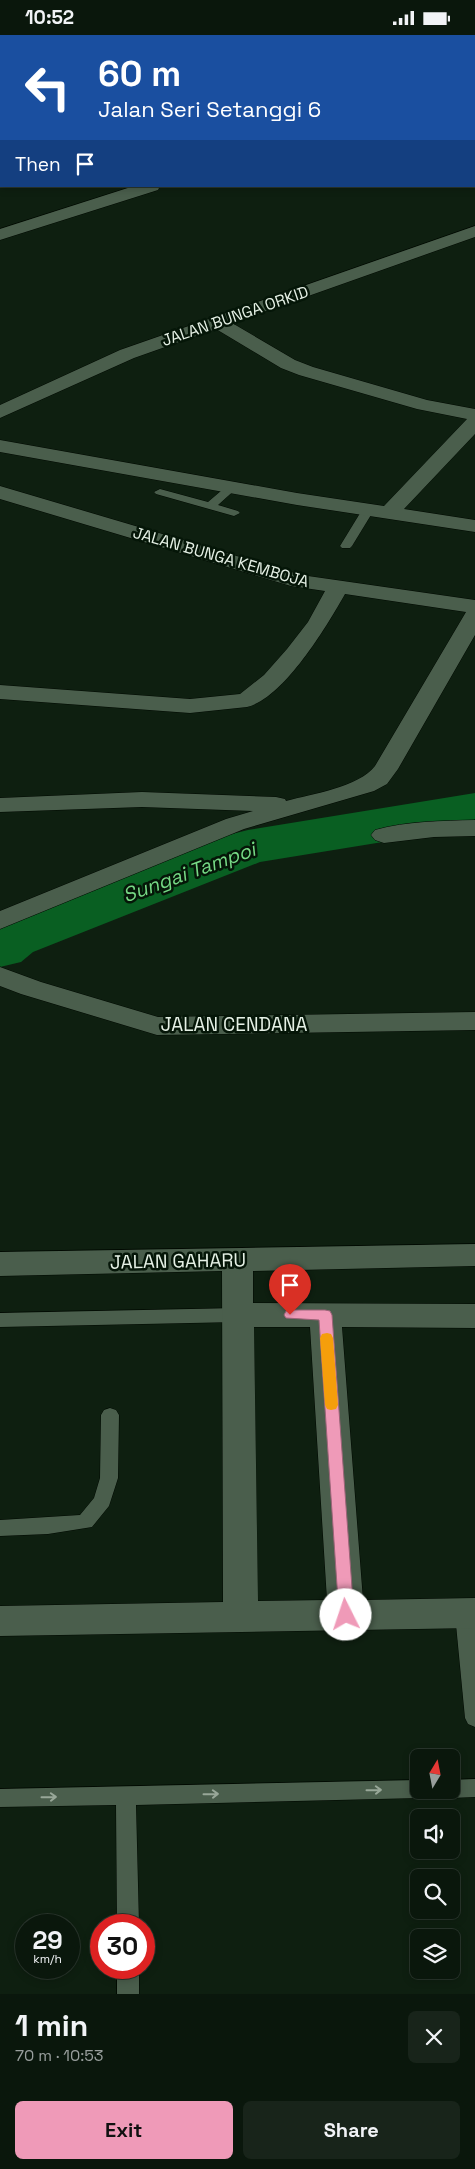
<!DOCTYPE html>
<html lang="en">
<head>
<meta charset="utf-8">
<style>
	body { margin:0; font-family:"Space Grotesk",sans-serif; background:#18241a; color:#f1f3f6; height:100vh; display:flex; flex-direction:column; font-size:19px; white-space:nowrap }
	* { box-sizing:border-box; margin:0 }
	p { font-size:16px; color:#999f9d }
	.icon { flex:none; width:28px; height:28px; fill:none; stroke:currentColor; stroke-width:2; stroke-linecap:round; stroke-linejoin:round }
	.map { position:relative; height:1959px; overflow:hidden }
	.panel { display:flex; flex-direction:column; background:#0a170c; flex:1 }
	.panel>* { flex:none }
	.banner { position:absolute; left:0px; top:0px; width:475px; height:152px; box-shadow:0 2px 8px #0003,0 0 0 1px #2a362d; background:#1a4fa0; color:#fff; overflow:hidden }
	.needle { width:32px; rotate:10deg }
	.buttons { position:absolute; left:410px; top:1714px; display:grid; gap:10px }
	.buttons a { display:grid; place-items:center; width:50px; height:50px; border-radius:8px; background:#0a170c; box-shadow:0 2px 8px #0003,0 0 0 1px #2a362d; font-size:25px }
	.speed { position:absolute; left:15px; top:1879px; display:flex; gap:10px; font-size:25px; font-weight:700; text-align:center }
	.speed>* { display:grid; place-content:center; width:65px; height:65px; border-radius:50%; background:#0a170c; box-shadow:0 2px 8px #0003,0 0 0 1px #2a362d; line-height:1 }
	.speed small { font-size:12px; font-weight:400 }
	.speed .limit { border:8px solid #d22; background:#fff; color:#111 }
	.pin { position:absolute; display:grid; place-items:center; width:42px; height:42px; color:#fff; margin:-51px -21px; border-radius:50% 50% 50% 0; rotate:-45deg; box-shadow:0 0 5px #0007 }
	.pin .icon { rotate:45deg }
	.me { position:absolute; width:55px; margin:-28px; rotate:356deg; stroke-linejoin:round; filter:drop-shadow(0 0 4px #0008) }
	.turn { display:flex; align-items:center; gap:18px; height:105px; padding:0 15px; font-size:22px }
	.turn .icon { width:65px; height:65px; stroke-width:2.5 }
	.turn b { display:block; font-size:35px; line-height:42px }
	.then { display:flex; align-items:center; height:48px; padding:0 15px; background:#0003; gap:10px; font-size:19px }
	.round { display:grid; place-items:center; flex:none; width:52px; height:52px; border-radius:8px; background:#18241a }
	.headline { display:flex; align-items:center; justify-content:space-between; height:85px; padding:0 15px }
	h1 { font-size:30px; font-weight:700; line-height:38px }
	.cta { display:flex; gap:10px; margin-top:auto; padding:10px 15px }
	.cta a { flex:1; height:58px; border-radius:8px; background:#ef9ab8; color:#111; font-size:20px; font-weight:700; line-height:58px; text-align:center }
	.cta a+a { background:#18241a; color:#f1f3f6 }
	.status { display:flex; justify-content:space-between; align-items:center; height:35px; padding:0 25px; background:#0a170c; direction:ltr }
	.status svg { height:14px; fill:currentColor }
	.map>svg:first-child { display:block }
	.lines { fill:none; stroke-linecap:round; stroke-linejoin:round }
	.river { fill:#095f22; fill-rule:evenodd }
	.lane-casing { stroke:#000901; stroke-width:1 }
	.street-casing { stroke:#000901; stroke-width:1 }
	.lane { fill:#4a5e4c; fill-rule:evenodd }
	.street { fill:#4a5e4c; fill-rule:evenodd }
	.oneway { stroke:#98a798 }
	.route { fill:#ef9ab8; stroke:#9b6478 }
	.slow { fill:#f59e0b }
	.labels { text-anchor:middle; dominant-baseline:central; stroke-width:5; stroke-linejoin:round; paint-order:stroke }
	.far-street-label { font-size:16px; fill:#e5f0e5; stroke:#051608 }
	.street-label { font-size:19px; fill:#e5f0e5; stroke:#051608 }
	.water-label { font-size:20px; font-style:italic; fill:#76d985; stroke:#051608 }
</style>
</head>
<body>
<div class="status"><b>10:52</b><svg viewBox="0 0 49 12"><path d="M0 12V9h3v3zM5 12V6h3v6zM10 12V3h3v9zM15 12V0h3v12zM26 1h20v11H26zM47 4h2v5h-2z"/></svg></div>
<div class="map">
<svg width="475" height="1959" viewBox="0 0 475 1959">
	<rect width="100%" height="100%" fill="#0e1f10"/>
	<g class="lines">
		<polygon class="river" points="475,758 475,792 260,827 33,917 21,927 0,932 0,887 228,800 248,795"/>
		<defs>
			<g id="lane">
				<polygon points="232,449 238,452 218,470 238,476 240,478 234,481 156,459 154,457 160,454 208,467 228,450"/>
				<polygon points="368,472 374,475 352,511 350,513 342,513 340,511 362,475"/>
				<polygon points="238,1273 244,1275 247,1280 244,1285 238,1287 0,1292 0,1278"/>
				<polygon points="110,1373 116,1375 119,1380 118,1443 109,1471 92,1492 48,1499 0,1501 0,1485 80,1480 94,1463 100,1443 101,1380 104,1375"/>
				<polygon points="465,1571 472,1573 475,1583 475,1692 468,1689 465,1683 455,1579 458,1573"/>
				<polygon points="475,1744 475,1762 451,1763 444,1761 441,1755 451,1755 451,1745"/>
				<polygon points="419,1745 419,1755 429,1755 426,1761 419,1763 136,1770 139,1890 117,1890 116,1770 0,1772 0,1754"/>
				<rect x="117" y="1932" width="22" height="27"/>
			</g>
			<g id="street">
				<rect x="72" y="0" width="14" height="1"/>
				<polygon points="121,0 140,0 140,1 122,1"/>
				<polygon points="342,0 359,0 359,1 343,1"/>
				<polygon points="475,35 475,45 474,46 474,36"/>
				<polygon points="134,151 160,151 158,155 0,205 0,194"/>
				<polygon points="475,191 475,202 232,288 295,325 313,332 427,365 475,374 475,399 404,474 475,485 475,497 297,470 0,417 0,405 297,458 384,471 467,384 417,374 299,340 281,333 216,294 134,323 0,383 0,370 120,315"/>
				<path d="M0 451 301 540 475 565V600L398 734 387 749 374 756 244 794 0 894V876L226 784 253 776 142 772 0 777V763L142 757 276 762 285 764 286 766C312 759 359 752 375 731L466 577 345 559C327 591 284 663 247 672L190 678 0 664V650L190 664 240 659 264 640 287 614 308 587 325 556 291 551 0 464Z"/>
				<path d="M475 785V801L434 802 384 808 375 805 371 800 375 795C407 786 442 786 475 785Z"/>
				<polygon points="0,932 41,947 158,982 475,977 475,995 157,1000 21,959 0,951"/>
				<path d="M475 1209V1231L253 1236V1268L475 1269V1293L342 1292 363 1565 475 1563V1593L0 1601V1571L223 1567 222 1236 0 1241V1217ZM254 1292H310L327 1565 258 1566Z"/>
			</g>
		</defs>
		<use href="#lane" class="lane-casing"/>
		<use href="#street" class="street-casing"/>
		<use href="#lane" class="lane"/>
		<use href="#street" class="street"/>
	</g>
	<defs><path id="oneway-shaft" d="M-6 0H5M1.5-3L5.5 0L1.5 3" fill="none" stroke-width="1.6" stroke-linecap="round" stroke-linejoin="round" transform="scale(1.25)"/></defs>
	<g class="oneway">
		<use href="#oneway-shaft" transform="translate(374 1755) rotate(-1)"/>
		<use href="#oneway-shaft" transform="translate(211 1759) rotate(-1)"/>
		<use href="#oneway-shaft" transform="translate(49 1762) rotate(-1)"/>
	</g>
	<polygon class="route" points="290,1275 325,1275 330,1276 332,1280 354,1580 351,1584 346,1586 341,1584 339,1580 319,1285 286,1283 284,1280 286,1276"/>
	<polygon class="slow" points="327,1298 331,1299 333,1303 338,1370 336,1374 331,1375 327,1374 325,1370 320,1303 322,1299"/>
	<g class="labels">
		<g class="far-street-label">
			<text transform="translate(235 281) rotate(-19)">JALAN BUNGA ORKID</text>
			<text transform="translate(221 522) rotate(16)">JALAN BUNGA KEMBOJA</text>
		</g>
		<g class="street-label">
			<text x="234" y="989">JALAN CENDANA</text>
			<text transform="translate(178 1226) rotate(-1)">JALAN GAHARU</text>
		</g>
		<g class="water-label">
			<text transform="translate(189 837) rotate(-20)">Sungai Tampoi</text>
		</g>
	</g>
</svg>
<div class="buttons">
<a><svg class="needle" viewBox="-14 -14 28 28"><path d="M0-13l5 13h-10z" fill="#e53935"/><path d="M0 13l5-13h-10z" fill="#999f9d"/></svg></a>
<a><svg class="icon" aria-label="sound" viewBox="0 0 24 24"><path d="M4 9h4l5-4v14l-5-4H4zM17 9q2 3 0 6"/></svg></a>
<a><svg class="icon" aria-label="search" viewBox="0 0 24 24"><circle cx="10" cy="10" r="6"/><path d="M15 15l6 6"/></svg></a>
<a><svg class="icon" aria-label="layers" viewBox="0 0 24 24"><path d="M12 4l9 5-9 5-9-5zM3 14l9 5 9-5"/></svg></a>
</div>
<div class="speed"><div>29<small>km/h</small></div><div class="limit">30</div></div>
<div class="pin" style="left:290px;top:1280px;background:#d93025"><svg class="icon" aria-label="arrive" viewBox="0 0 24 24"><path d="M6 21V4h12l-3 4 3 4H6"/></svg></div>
<svg class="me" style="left:346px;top:1580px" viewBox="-20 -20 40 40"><circle r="19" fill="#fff"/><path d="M0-13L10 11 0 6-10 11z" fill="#ef9ab8"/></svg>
<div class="banner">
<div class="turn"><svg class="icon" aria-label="left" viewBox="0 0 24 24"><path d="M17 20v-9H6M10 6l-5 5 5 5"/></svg><div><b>60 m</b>Jalan Seri Setanggi 6</div></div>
<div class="then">Then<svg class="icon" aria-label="arrive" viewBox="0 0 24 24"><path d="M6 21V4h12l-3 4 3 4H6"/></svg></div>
</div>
</div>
<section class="panel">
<div class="headline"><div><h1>1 min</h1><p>70 m · 10:53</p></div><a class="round"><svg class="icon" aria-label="close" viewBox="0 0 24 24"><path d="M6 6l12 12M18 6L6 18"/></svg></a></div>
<div class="cta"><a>Exit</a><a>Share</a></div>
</section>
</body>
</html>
